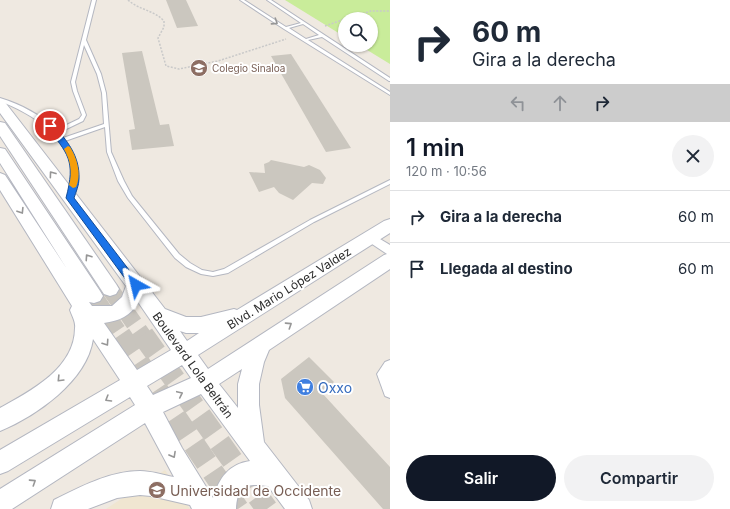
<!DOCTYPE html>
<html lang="es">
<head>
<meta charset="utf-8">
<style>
	body { margin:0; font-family:Inter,sans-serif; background:#f2f2f3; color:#1f2937; height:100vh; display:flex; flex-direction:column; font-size:15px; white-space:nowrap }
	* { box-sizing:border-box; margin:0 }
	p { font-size:13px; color:#747a83 }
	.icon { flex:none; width:22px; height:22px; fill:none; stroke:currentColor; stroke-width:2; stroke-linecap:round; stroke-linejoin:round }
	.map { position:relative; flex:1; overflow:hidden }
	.panel { display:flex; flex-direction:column; background:#fff; width:340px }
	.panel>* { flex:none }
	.top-card { background:#fff; color:#1f2937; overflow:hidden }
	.buttons { position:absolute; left:338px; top:12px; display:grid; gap:8px }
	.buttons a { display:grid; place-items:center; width:40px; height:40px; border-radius:50%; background:#fff; box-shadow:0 1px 3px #0004; font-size:20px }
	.pin { position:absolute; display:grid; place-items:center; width:34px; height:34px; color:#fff; margin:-17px; border:2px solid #fff; border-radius:50%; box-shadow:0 1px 4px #0007 }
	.me { position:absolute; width:44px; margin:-22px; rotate:323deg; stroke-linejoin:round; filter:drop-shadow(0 0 3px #0008) }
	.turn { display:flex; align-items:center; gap:14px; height:84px; padding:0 16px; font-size:18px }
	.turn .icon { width:52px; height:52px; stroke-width:2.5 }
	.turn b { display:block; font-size:28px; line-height:34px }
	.lanes { display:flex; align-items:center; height:38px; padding:0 16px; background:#0003; justify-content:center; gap:20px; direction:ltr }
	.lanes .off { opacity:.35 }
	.round { display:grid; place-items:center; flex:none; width:42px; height:42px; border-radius:21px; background:#f2f2f3 }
	.overview { display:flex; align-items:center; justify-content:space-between; height:68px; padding:0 16px }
	h1 { font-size:24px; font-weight:600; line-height:30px; color:#111827 }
	.button { display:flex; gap:8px; margin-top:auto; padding:8px 16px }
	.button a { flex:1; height:46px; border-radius:24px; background:#111827; color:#fff; font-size:16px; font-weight:600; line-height:46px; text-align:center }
	.button a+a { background:#f2f2f3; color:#1f2937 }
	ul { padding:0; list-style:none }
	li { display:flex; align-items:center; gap:12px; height:52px; padding:0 16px; border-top:1px solid #e0e1e3 }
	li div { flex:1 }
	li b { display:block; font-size:15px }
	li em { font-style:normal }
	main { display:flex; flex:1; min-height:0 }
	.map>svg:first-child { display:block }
	.education { fill:#f0e6d1 }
	.pitch { fill:#c9ec9a }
	.building { fill:#cbc7bf }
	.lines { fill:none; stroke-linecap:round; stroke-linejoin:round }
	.secondary-tunnel-far1 { stroke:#c8c4bd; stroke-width:17; stroke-dasharray:17 8; stroke-linecap:butt }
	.secondary-tunnel { stroke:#c8c4bd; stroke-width:22; stroke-dasharray:22 11; stroke-linecap:butt }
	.lane-casing { stroke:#b4b7c1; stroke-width:2 }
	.street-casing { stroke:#b4b7c1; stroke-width:2 }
	.secondary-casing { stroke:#b4b7c1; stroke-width:2 }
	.path { stroke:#c9c9c9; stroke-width:1.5; stroke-dasharray:2 1.5; stroke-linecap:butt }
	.lane { fill:#fff; fill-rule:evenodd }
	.street { fill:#fff; fill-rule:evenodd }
	.secondary { fill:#fff; fill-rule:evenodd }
	.oneway { stroke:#969696 }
	.route { fill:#1a73e8; stroke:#114b97 }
	.slow { fill:#f59e0b }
	.labels { text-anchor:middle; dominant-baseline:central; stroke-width:4; stroke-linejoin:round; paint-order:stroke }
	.far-education-label { font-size:10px; fill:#785e54; stroke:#fff; text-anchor:start }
	.street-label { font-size:12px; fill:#2e2e2e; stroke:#fff }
	.near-shop-label { font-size:14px; fill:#366cbe; stroke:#fff; text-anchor:start }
	.near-education-label { font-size:14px; fill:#785e54; stroke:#fff; text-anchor:start }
</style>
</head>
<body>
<main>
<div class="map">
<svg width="390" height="509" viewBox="0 0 390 509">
	<rect width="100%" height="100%" fill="#efe9e1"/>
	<polygon class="education" points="165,470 190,509 106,509"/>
	<polygon class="pitch" points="285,0 390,0 390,64 359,45 371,45 371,19 345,19 345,37"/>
	<g class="building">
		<polygon points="166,0 186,0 198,26 177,28"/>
		<polygon points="142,51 160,125 169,124 174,146 132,150 129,130 135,129 122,53"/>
		<polygon points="291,54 351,148 326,152 271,56"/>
		<polygon points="271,160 304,167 309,165 320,170 326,178 323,184 312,183 293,200 279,193 274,187 259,192 249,172 265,173 264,164 269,162"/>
		<polygon points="309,357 334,382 322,393 390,467 390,509 383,509 285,398 281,379"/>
	</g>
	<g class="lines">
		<g class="secondary-tunnel-far1">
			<polyline points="110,289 143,336"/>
			<polyline points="94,296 121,336"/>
		</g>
		<g class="secondary-tunnel">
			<polyline points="120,335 238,509"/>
			<polyline points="143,335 267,509"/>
		</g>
		<defs>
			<g id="lane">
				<path d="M92 0H96L86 40 101 74 106 93 111 152 124 181 132 196 179 254 190 263 202 270 213 272 224 269 310 220 390 180V184L314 222 228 273 213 276 201 274 186 267 175 258 128 198 118 181 107 152 105 127 65 141C75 155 81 173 75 190 74 194 73 196 70 198L68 197 67 196C87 147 39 117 0 101V98C20 104 41 115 56 130L79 119 82 115 73 91 71 82ZM84 45 97 74 102 93 104 124 63 138 58 133 83 121 86 115 77 91 75 82Z"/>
				<path d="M240 0H244L286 27 301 23 267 0H271L390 78V81H389L322 37 308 40 390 92V95L284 29ZM303 24 319 35 306 39 289 28Z"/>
			</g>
			<g id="street">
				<polygon points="370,233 390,245 390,256 366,240 364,237 366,234"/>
				<polygon points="390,360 390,398 385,396 377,374 385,362"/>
			</g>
			<g id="secondary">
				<path d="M0 100 4 101 165 309 186 317H201L234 309 237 310 384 221 390 219V233L198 355 208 369 384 255 390 253V269L269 350 264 362 259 384V405L264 442 309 500 312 509H285L268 486C247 483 237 485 236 509H192L190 505 151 496 140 495 117 498 88 509H51L54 500C80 487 110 471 140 471 151 471 163 475 174 477L145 423 12 509H0V489L135 405 130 397 8 471 0 474V450L120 380 93 339C87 381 36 416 0 431V408C31 391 75 368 75 328 76 322 72 316 70 310L72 306 0 190V173L5 175 67 269 0 163V148L5 149 100 291 103 296 100 301 94 303 89 302 92 306H112L122 297 126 286 0 113ZM138 302 171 350 137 370 104 323C119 321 131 316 138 302ZM180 331 186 333H199L187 341ZM182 365 191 378 153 395 147 386ZM242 369 238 384V408L219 384ZM201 394 250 461C229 464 219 478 213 498L182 448 163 412Z"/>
				<polygon points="0,122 5,123 116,284 119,289 116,294 110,296 104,294 0,136"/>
			</g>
		</defs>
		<use href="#lane" class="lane-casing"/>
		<use href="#street" class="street-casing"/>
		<use href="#secondary" class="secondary-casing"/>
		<g class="path">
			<path d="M128 0C139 10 154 10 164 21V27L158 38 166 66 179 69 218 61 286 39"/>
			<polyline points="346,19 371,11 390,11"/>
			<polyline points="325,26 345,19"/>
		</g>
		<use href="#lane" class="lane"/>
		<use href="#street" class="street"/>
		<use href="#secondary" class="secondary"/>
	</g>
	<defs><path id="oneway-chevron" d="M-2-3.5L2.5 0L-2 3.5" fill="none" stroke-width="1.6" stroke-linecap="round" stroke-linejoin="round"/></defs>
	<g class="oneway">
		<use href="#oneway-chevron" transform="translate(275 22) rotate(33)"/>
		<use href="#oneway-chevron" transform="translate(52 174) rotate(-126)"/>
		<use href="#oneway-chevron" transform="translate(21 211) rotate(58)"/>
		<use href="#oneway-chevron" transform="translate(88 257) rotate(-124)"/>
		<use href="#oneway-chevron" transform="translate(289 325) rotate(-33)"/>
		<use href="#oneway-chevron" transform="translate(106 343) rotate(56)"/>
		<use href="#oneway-chevron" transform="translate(60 379) rotate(134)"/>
		<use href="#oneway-chevron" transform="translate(180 394) rotate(-25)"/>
		<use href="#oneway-chevron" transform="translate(108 399) rotate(149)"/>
		<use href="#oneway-chevron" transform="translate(173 455) rotate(61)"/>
		<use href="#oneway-chevron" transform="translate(33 482) rotate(-33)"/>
	</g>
	<path class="route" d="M50 123 52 124C67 140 80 156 79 179 79 185 76 192 74 198L139 283 140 285 139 288H132L66 198C76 160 68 154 46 126Z"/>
	<path class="slow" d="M68 146 70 147C77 158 82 175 76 187L73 188 69 185C73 173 70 159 64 149Z"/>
	<defs>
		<symbol id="school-disc" viewBox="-11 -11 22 22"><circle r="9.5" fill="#8d6e63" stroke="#fff"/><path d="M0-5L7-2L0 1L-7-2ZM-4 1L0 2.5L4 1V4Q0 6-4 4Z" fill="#fff"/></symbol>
		<symbol id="supermarket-disc" viewBox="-11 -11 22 22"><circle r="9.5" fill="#3f7fe0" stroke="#fff"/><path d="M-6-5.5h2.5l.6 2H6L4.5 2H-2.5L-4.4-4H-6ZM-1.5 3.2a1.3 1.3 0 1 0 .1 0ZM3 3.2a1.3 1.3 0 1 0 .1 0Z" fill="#fff"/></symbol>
		<symbol id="university-disc" viewBox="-11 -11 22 22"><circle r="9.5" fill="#8d6e63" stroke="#fff"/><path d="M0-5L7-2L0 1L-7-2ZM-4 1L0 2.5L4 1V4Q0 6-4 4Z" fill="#fff"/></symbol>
	</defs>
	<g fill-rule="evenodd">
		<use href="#school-disc" x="189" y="58" width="20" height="20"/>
		<use href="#supermarket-disc" x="295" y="377" width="20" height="20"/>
		<use href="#university-disc" x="147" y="480" width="20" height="20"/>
	</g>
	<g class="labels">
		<g class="far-education-label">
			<text x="212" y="68">Colegio Sinaloa</text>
		</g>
		<g class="street-label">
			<text transform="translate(289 288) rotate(-32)">Blvd. Mario López Valdez</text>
			<text transform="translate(193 365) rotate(54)">Boulevard Lola Beltrán</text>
		</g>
		<g class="near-shop-label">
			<text x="318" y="387">Oxxo</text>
		</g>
		<g class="near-education-label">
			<text x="170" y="490">Universidad de Occidente</text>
		</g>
	</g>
</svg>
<div class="buttons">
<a><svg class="icon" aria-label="search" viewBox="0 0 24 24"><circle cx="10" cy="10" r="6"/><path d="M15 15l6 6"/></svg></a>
</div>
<div class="pin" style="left:50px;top:126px;background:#d93025"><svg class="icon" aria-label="arrive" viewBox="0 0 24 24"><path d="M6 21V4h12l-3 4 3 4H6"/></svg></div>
<svg class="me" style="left:136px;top:285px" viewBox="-20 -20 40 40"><path d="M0-17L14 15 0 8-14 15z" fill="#1a73e8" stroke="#fff" stroke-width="4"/></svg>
</div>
<section class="panel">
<div class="top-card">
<div class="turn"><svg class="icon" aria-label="right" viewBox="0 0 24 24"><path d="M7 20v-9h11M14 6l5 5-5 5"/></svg><div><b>60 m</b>Gira a la derecha</div></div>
<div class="lanes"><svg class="icon off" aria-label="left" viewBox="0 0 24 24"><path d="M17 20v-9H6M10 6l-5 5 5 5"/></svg><svg class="icon off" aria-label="ahead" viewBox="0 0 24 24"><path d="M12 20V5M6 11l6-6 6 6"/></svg><svg class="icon" aria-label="right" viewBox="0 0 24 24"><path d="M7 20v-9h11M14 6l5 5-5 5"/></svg></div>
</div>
<div class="overview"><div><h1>1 min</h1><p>120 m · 10:56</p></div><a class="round"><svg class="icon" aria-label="close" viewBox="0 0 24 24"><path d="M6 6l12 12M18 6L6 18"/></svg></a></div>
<ul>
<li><svg class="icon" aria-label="right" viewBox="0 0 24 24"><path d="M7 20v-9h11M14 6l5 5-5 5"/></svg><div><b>Gira a la derecha</b></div><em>60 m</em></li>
<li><svg class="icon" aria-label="arrive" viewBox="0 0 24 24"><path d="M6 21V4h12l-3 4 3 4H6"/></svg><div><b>Llegada al destino</b></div><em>60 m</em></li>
</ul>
<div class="button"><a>Salir</a><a>Compartir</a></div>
</section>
</main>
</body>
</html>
